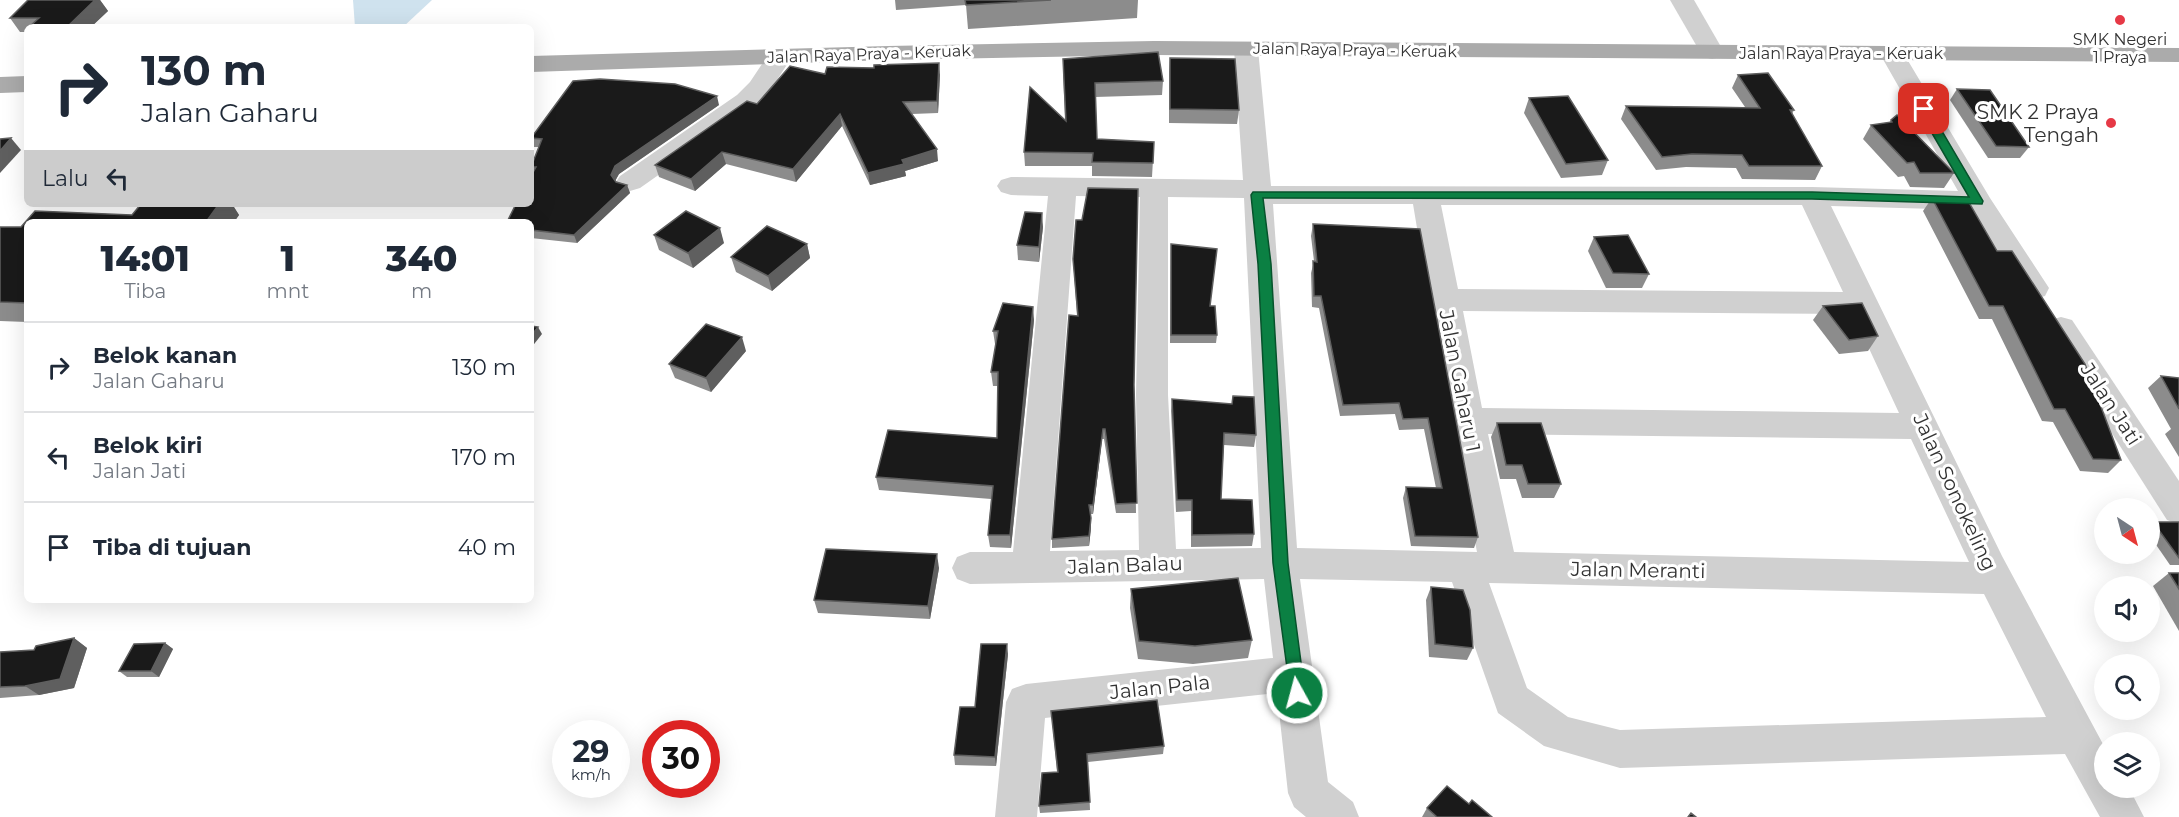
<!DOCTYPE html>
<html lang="id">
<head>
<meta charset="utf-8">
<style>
	body { margin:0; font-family:Montserrat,sans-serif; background:#f6f6f7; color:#1f2937; height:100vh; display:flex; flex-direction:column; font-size:22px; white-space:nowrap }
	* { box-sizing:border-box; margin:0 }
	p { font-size:20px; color:#747a83 }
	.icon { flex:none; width:33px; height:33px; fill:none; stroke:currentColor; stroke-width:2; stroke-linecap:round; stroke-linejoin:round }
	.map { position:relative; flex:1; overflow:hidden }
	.drawer { position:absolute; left:24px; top:219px; width:510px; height:384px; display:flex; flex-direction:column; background:#fff; border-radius:9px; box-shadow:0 6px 24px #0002 }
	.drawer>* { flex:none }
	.top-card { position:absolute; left:24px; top:24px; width:510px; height:183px; border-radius:9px; box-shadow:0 6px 24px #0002; background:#fff; color:#1f2937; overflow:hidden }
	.needle { width:39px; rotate:144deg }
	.buttons { position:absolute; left:2094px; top:498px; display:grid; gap:12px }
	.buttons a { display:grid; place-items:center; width:66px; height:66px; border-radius:50%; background:#fff; box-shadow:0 6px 24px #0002; font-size:30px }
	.speed { position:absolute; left:552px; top:720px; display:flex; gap:12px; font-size:30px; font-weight:700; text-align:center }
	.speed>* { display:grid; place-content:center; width:78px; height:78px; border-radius:50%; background:#fff; box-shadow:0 6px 24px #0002; line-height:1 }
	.speed small { font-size:15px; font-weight:400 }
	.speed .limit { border:9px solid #d22; background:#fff; color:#111 }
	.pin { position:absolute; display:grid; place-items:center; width:51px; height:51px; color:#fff; margin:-26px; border-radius:12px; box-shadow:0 3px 9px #0006 }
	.me { position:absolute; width:66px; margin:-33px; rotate:353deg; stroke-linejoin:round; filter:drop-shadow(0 0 4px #0008) }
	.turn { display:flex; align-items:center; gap:21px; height:126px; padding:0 18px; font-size:27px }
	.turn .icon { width:78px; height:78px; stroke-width:2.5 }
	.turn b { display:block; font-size:42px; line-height:51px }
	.then { display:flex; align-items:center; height:57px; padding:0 18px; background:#0003; gap:12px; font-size:22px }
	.eta { display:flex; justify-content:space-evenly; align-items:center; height:102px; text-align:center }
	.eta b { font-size:36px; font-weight:800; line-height:42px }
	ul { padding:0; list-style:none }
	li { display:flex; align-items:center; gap:18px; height:90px; padding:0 18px; border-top:2px solid #e0e1e3 }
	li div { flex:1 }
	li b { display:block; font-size:22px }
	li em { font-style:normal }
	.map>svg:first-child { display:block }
	.water { fill:#cfe2ee }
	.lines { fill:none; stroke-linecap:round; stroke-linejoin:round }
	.minor { fill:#d0d0d0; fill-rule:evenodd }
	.major { fill:#ababab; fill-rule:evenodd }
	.wall { fill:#8c8c8c }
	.shaded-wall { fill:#5f5f5f }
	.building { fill:#1a1a1a; stroke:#5f5f5f; stroke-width:1.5 }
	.route { fill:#0b8043; stroke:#07532c; stroke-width:1.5 }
	.poi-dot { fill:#e63946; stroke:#fff; stroke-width:2 }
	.labels { text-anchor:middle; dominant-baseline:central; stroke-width:6; stroke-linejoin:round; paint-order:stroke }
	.far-poi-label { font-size:16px; fill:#333; stroke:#fff }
	.far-street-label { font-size:16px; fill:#333; stroke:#fff }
	.poi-label { font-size:20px; fill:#333; stroke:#fff; text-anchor:end }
	.street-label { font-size:20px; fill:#333; stroke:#fff }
</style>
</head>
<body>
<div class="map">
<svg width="2179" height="817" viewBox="0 0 2179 817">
	<rect width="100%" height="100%" fill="#fff"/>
	<polygon class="water" points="353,0 432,0 403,27 355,27"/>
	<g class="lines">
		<g class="minor">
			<polygon points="1670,0 1694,0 1724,52 1721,57 1712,59 1703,57"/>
			<path d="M1246 42 1255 44 1258 49 1271 186 1812 187 1958 191 1880 54 1883 49 1892 47 1901 49 1990 198 2049 288 2045 296 2034 299 2023 296 1970 210 1831 206 2002 556 2104 746V788H2129L2144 817H2100L2065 754 1620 768 1544 746 1498 713 1452 582 1300 579 1328 782 1353 802 1359 817H1306L1294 807 1288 793 1277 693 1045 718 1037 817H995L1006 702 1012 689 1026 684 1273 658 1264 579 970 584 957 579 952 568 957 557 970 552H1013L1048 196 1011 195 1001 192 997 186 1001 180 1011 177 1243 180 1234 49 1237 44ZM1076 196 1140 197 1136 395 1139 550 1050 551ZM1168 197 1244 198 1261 548 1176 549 1168 395ZM1273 204H1413L1429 300 1477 552 1297 548ZM1441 205H1802L1843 292 1458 289ZM1463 311 1853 314 1899 413 1482 408ZM1488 434 1911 439 1969 562 1514 552ZM1489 583 1984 594 2046 717 1620 730 1568 717 1527 688Z"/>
			<polygon points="779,49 788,52 792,57 769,92 755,107 640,188 630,191 620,188 616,182 620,176 737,95 750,82 770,52"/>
			<polygon points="2061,317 2072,320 2179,481 2179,524 2167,520 2045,328 2050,320"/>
		</g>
		<g class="major">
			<polygon points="1154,41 2179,48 2179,62 1154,55 888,60 531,72 531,56 888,46"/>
			<polygon points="27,76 27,92 0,93 0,77"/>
		</g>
	</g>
	<g class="wall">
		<polygon points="28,0 100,0 108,11 91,27 27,27 27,32 20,32 10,18"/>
		<polygon points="895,0 1138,0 1137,18 968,29 966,5 896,10"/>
		<polygon points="1170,58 1239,110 1237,124 1169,123 1169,72"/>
		<polygon points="1063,72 1163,81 1162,95 1095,97 1097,139 1154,142 1152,177 1092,176 1092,166 1025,166 1024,152 1065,121"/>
		<polygon points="825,74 940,75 938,113 912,114 938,161 905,171 906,176 870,185 842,126 796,182 726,164 695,191 659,177 655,165 757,104"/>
		<polygon points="1738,75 1794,110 1792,114 1822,166 1815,180 1742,179 1736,168 1686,167 1656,170 1621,119 1626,106 1745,107 1732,88"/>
		<polygon points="1957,89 2029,147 2020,158 1988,158 1950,100"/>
		<polygon points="1529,98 1608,160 1602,175 1561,178 1524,113"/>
		<polygon points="719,105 619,174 615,181 627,185 630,193 577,243 531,238 533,172 531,167 539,147 534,147 531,138"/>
		<polygon points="1891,120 1954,173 1944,188 1910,187 1904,176 1898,177 1863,139 1871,125 1889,123"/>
		<polygon points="1932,198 1997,251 2121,460 2108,473 2080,471 2053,422 2042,421 1992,319 1979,319 1923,211"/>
		<polygon points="141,204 232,204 239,215 234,222 27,222 27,322 0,321 0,227 21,227 35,211 132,215"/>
		<polygon points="1313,224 1420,229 1478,537 1474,548 1411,546 1403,498 1406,487 1436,488 1424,429 1399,430 1395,414 1340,416 1319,308 1312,307 1311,273 1314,261 1311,236"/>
		<polygon points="1043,227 1039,262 1018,260 1017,245"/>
		<polygon points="654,235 724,243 693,268 659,250"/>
		<polygon points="1594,237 1649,274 1642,288 1606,288 1588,251"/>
		<polygon points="807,244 810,258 772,291 736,272 731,257"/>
		<polygon points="1171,244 1210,306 1217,335 1216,343 1170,343"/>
		<polygon points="1073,259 1134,385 1136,513 1116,513 1104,439 1102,439 1093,514 1091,514 1091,528 1089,546 1052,548 1052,539 1077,316"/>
		<polygon points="1823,306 1878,336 1868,351 1839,354 1813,320"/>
		<polygon points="1034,320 1011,548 990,547 988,535 991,499 879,490 876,477 997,438 998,386 993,386 991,372 996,344 995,344 993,331"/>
		<polygon points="746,351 711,392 675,378 669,364"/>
		<polygon points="2161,376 2179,378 2179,457 2165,434 2171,429 2148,388"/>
		<polygon points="1233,396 1256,435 1254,447 1224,445 1221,499 1254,534 1252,546 1191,547 1191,511 1176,512 1171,411 1172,399 1232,404"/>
		<polygon points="1497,423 1561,484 1554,498 1522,498 1516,479 1500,479 1491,437"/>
		<polygon points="2153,522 2179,522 2179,565 2170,565 2150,536 2150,526"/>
		<polygon points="939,568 930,619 818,613 814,600"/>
		<polygon points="2169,573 2179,573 2179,631 2153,586"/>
		<polygon points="1431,587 1473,648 1467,660 1429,657 1426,600"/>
		<polygon points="1131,589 1252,640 1248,658 1193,664 1138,659 1130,608"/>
		<polygon points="74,638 87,648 74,688 39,695 0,698 0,652 34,650"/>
		<polygon points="165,643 173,649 159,677 127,677 119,671"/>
		<polygon points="1008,654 996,766 955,765 954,755 975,707"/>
		<polygon points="1052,720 1164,746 1163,754 1088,762 1090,810 1040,813 1039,806 1057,772"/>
		<polygon points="1469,804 1492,817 1422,817 1427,808"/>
	</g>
	<g class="shaded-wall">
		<polygon points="95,0 100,0 108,11 91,27 67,27"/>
		<polygon points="939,63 940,75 938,113 937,101"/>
		<polygon points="717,96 719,105 619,174 614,183 611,175 615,166"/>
		<polygon points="840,114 842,126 796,182 793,169"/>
		<polygon points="11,138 21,150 0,173 0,151"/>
		<polygon points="937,149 938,161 905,171 906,176 870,185 868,173 902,160"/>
		<polygon points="722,152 726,164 695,191 691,179"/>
		<polygon points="627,185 630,193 577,243 574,235"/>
		<polygon points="219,204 232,204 239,215 234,222 206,222"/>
		<polygon points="1042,213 1043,227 1039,262 1039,247"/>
		<polygon points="720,228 724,243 693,268 688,253"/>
		<polygon points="807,244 810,258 772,291 768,276"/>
		<polygon points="1033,307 1034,320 1011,548 1010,535"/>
		<polygon points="538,327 542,334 531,348 531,336"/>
		<polygon points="742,337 746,351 711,392 706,378"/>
		<polygon points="1103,429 1102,439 1093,514 1093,505"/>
		<polygon points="1091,518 1091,528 1089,546 1089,536"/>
		<polygon points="937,554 939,568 930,619 928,606"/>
		<polygon points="74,638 87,648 74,688 39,695 25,686"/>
		<polygon points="165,643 173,649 159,677 151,671"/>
		<polygon points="1007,644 1008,654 996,766 995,757"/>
	</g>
	<g class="building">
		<polygon points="28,0 95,0 67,27 29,27 39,18 10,18"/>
		<polygon points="965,0 1051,0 966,5"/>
		<polygon points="1158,52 1163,81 1095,83 1097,139 1154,142 1153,163 1092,162 1093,153 1024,152 1030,87 1066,121 1063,59"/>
		<polygon points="1170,58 1235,59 1239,110 1170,109"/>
		<polygon points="939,63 937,101 903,102 937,149 902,160 904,164 868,173 840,114 793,169 722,152 691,179 655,165 747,101 757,104 790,66 825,74 827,67 874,68 874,65"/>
		<polygon points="1768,73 1794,110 1790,110 1822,166 1749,166 1742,155 1692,154 1662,157 1626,106 1760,108 1738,75"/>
		<polygon points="600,79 675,84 717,96 615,166 611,175 616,182 627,185 574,235 531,230 531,222 507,222 516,204 531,204 531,176 536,167 531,167 542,139 531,138 573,81"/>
		<polygon points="1957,89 1990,90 2029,147 1996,146"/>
		<polygon points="1568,96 1608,160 1566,164 1529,98"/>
		<polygon points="1897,115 1954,173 1920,173 1914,162 1907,163 1871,125 1892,122 1891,120"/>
		<polygon points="11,138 0,151 0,139"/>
		<polygon points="1088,188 1138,189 1134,385 1137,503 1116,504 1105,429 1103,429 1093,505 1089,505 1091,518 1089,536 1052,539 1069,315 1078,316 1073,259 1076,220 1082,220"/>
		<polygon points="1932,198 1967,199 1997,251 2012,251 2085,364 2121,460 2093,459 2065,409 2054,409 2003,306 1989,306"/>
		<polygon points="141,204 219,204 206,222 27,222 27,303 0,302 0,227 21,227 35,211 132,215"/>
		<polygon points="686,211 720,228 688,253 654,235"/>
		<polygon points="1025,212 1042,213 1039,247 1017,245"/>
		<polygon points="1313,224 1420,229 1478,537 1415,536 1406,487 1442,488 1428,418 1403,419 1399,403 1343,405 1321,296 1314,296 1313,261 1317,262"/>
		<polygon points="767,226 807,244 768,276 731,257"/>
		<polygon points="1628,235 1649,274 1613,273 1594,237"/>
		<polygon points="1171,244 1217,249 1210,306 1215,306 1217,335 1171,335"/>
		<polygon points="1003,303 1033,307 1010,535 988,535 993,486 876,477 888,430 997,438 998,372 991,372 998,331 993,331"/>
		<polygon points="1862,303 1878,336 1849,340 1823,306"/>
		<polygon points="706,324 742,337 706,378 669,364"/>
		<polygon points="531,326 538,327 531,336"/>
		<polygon points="2161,376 2179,378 2179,409"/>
		<polygon points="1233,396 1254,397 1256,435 1224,433 1221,499 1252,500 1254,534 1192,535 1192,500 1177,500 1172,399 1232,404"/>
		<polygon points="1497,423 1541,423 1561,484 1528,484 1522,465 1506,465"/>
		<polygon points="2153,522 2179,522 2179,558"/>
		<polygon points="826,549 937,554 928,606 814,600"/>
		<polygon points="2169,573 2179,573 2179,589"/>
		<polygon points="1238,578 1252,640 1195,646 1139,641 1131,589"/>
		<polygon points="1431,587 1463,590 1470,610 1473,648 1435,644"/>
		<polygon points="74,638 60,679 25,686 0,687 0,652 34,650 36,646"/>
		<polygon points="165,643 151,671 119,671 134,644"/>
		<polygon points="981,644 1007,644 995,757 954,755 960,707 975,707"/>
		<polygon points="1157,700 1164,746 1087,754 1090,802 1039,806 1042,773 1058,772 1051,711"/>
		<polygon points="1447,786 1469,804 1472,800 1492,817 1437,817 1427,808"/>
		<polygon points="1691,813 1696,817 1688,817"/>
	</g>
	<polygon class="route" points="1924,106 1929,109 1983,201 1982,204 1812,199 1263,198 1271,264 1288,563 1305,693 1303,698 1297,700 1291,698 1273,563 1258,264 1251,195 1253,192 1812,192 1969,197 1918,109"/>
	<g class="poi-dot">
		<circle cx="2120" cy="20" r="6"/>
		<circle cx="2111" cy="123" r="6"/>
	</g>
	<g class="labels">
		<g class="far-poi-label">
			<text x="2120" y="39">SMK Negeri<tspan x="2120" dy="18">1 Praya</tspan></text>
		</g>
		<g class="far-street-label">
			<text transform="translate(1355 50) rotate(1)">Jalan Raya Praya - Keruak</text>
			<text x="1841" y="53">Jalan Raya Praya - Keruak</text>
			<text transform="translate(869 54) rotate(-2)">Jalan Raya Praya - Keruak</text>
		</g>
		<g class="poi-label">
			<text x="2099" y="112">SMK 2 Praya<tspan x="2099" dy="23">Tengah</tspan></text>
		</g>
		<g class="street-label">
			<text transform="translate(1460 381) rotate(79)">Jalan Gaharu 1</text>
			<text transform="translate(2111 404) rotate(57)">Jalan Jati</text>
			<text transform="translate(1955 492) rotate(65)">Jalan Sonokeling</text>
			<text transform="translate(1125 565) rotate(-2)">Jalan Balau</text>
			<text transform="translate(1638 570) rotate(1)">Jalan Meranti</text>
			<text transform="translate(1160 687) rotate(-6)">Jalan Pala</text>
		</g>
	</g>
</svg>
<div class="buttons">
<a><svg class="needle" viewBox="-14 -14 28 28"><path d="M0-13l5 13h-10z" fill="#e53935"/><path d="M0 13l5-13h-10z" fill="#747a83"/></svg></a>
<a><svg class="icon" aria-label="sound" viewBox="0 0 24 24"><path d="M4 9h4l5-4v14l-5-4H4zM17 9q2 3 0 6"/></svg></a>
<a><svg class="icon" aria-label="search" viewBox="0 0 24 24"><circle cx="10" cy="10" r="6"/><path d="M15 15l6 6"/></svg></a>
<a><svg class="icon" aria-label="layers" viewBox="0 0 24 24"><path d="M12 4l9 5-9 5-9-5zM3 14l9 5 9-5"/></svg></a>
</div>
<div class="speed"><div>29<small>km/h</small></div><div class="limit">30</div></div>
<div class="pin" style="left:1924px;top:109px;background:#d93025"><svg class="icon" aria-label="arrive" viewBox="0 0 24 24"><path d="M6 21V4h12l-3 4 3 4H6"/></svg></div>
<svg class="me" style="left:1297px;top:693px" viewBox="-20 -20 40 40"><circle r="17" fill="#0b8043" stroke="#fff" stroke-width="3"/><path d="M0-11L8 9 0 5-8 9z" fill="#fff"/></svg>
<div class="top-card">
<div class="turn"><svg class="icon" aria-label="right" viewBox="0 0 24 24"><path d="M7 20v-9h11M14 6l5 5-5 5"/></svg><div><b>130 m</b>Jalan Gaharu</div></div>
<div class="then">Lalu<svg class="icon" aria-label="left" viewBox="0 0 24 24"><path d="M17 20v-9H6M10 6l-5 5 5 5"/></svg></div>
</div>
<section class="drawer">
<div class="eta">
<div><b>14:01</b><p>Tiba</p></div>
<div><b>1</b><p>mnt</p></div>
<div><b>340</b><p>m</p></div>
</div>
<ul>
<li><svg class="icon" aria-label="right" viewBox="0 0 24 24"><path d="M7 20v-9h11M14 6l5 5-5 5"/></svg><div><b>Belok kanan</b><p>Jalan Gaharu</p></div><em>130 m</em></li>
<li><svg class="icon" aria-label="left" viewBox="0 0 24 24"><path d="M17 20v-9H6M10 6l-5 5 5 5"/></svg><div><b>Belok kiri</b><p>Jalan Jati</p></div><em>170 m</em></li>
<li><svg class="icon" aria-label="arrive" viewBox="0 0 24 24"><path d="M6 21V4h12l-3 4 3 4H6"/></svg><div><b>Tiba di tujuan</b></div><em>40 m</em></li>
</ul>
</section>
</div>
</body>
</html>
